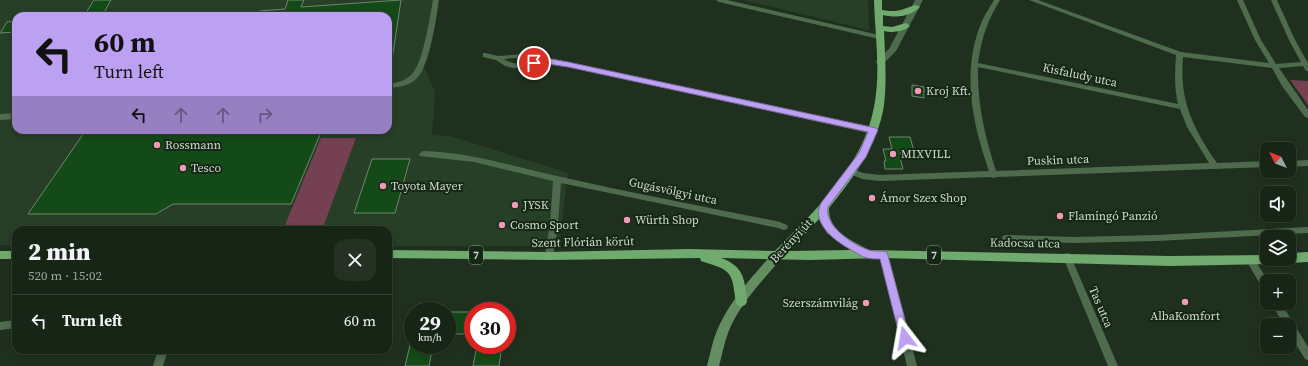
<!DOCTYPE html>
<html lang="en">
<head>
<meta charset="utf-8">
<style>
	body { margin:0; font-family:"Source Serif 4",serif; background:#243123; color:#f1f3f6; height:100vh; display:flex; flex-direction:column; font-size:15px; white-space:nowrap }
	* { box-sizing:border-box; margin:0 }
	p { font-size:13px; color:#9ea5a1 }
	.icon { flex:none; width:22px; height:22px; fill:none; stroke:currentColor; stroke-width:2; stroke-linecap:round; stroke-linejoin:round }
	.map { position:relative; flex:1; overflow:hidden }
	.details { position:absolute; left:12px; top:226px; width:380px; height:128px; display:flex; flex-direction:column; background:#172516; border-radius:12px; box-shadow:0 2px 6px #0003,0 0 0 1px #364235 }
	.details>* { flex:none }
	.guide { position:absolute; left:12px; top:12px; width:380px; height:122px; border-radius:12px; box-shadow:0 2px 6px #0003,0 0 0 1px #364235; background:#bca0f2; color:#111; overflow:hidden }
	.needle { width:26px; rotate:312deg }
	.controls { position:absolute; left:1260px; top:142px; display:grid; gap:8px }
	.controls a { display:grid; place-items:center; width:36px; height:36px; border-radius:8px; background:#172516; box-shadow:0 2px 6px #0003,0 0 0 1px #364235; font-size:20px }
	.speed { position:absolute; left:404px; top:302px; display:flex; gap:8px; font-size:20px; font-weight:700; text-align:center }
	.speed>* { display:grid; place-content:center; width:52px; height:52px; border-radius:50%; background:#172516; box-shadow:0 2px 6px #0003,0 0 0 1px #364235; line-height:1 }
	.speed small { font-size:10px; font-weight:400 }
	.speed .limit { border:6px solid #d22; background:#fff; color:#111 }
	.pin { position:absolute; display:grid; place-items:center; width:34px; height:34px; color:#fff; margin:-17px; border:2px solid #fff; border-radius:50%; box-shadow:0 1px 4px #0007 }
	.me { position:absolute; width:44px; margin:-22px; rotate:346deg; stroke-linejoin:round; filter:drop-shadow(0 0 3px #0008) }
	.turn { display:flex; align-items:center; gap:14px; height:84px; padding:0 16px; font-size:18px }
	.turn .icon { width:52px; height:52px; stroke-width:2.5 }
	.turn b { display:block; font-size:28px; line-height:34px }
	.lanes { display:flex; align-items:center; height:38px; padding:0 16px; background:#0003; justify-content:center; gap:20px; direction:ltr }
	.lanes .off { opacity:.35 }
	.round { display:grid; place-items:center; flex:none; width:42px; height:42px; border-radius:12px; background:#243123 }
	.head { display:flex; align-items:center; justify-content:space-between; height:68px; padding:0 16px }
	h1 { font-size:24px; font-weight:800; line-height:30px }
	ul { padding:0; list-style:none }
	li { display:flex; align-items:center; gap:12px; height:52px; padding:0 16px; border-top:1px solid #364235 }
	li div { flex:1 }
	li b { display:block; font-size:15px }
	li em { font-style:normal }
	.map>svg:first-child { display:block }
	.built { fill:#273e27; fill-rule:evenodd }
	.green { fill:#744052 }
	.building { fill:#144a17; stroke:#718670 }
	.lines { fill:none; stroke-linecap:round; stroke-linejoin:round }
	.minor { fill:#4f6b4e; fill-rule:evenodd }
	.tertiary { fill:#4f6b4e; fill-rule:evenodd }
	.secondary { fill:#628e61; fill-rule:evenodd }
	.primary { fill:#70aa6e; fill-rule:evenodd }
	.route { fill:#bca0f2; stroke:#7a689d }
	.poi-dot { fill:#f09ab7; stroke:#152715; stroke-width:1.5 }
	.labels { text-anchor:middle; dominant-baseline:central; stroke-width:4; stroke-linejoin:round; paint-order:stroke }
	.shield { fill:#152715; stroke:#97a497; stroke-width:1 }
	.shield-label { font-size:11px; font-weight:bold; fill:#cfdacf }
	.street-label { font-size:12px; fill:#cfdacf; stroke:#152715 }
	.poi-label { font-size:12px; fill:#cfdacf; stroke:#152715; text-anchor:start }
</style>
</head>
<body>
<div class="map">
<svg width="1308" height="366" viewBox="0 0 1308 366">
	<rect width="100%" height="100%" fill="#1f311e"/>
	<g class="built">
		<path d="M0 0H438L423 66 435 91 432 135 450 136 568 173 559 246H388V230H16V245H0ZM16 16H388V130H16Z"/>
		<polygon points="743,0 868,0 869,30"/>
	</g>
	<g class="green">
		<polygon points="1290,80 1308,81 1308,105"/>
		<polygon points="321,138 356,138 322,230 283,230"/>
	</g>
	<g class="building">
		<polygon points="94,0 111,0 102,16 84,16"/>
		<polygon points="288,0 304,0 301,7 401,0 392,60 388,59 388,16 260,16 259,11 285,9"/>
		<polygon points="16,21 16,32 0,33 7,22"/>
		<polygon points="912,85 924,87 924,98 912,96"/>
		<polygon points="86,130 322,130 291,204 173,204 156,214 28,214"/>
		<polygon points="889,137 910,137 914,151 900,151 902,157 900,157 903,169 885,169 884,161 886,161 883,149 892,149"/>
		<polygon points="372,159 410,159 395,213 354,213"/>
		<rect x="447" y="312" width="26" height="22"/>
		<polygon points="410,345 433,345 429,366 405,366"/>
		<polygon points="477,345 502,345 499,366 473,366"/>
	</g>
	<g class="lines">
		<g class="minor">
			<path d="M433 0H439C436 19 430 65 417 78 410 86 398 87 388 88V84C396 83 405 81 411 75 423 65 430 16 433 0Z"/>
			<polygon points="716,0 727,0 879,35 882,37 879,39 719,2"/>
			<path d="M994 0H1000C987 22 982 37 978 63L1178 104C1174 88 1175 72 1176 55L1029 0H1038L1181 52 1269 63 1255 40 1237 0H1243L1261 40 1276 64 1301 62 1289 40 1271 0H1277L1295 40 1308 63V71H1306L1303 66 1279 68 1308 110V118L1305 117 1282 86 1272 68 1183 57C1179 100 1193 128 1217 163L1267 161V167L997 177 994 178 991 177 880 181 862 179 848 173 847 171 851 168 863 173 880 175 989 171C972 123 961 70 982 21 985 14 990 7 994 0ZM978 67 1180 109 1187 127 1209 163 996 171C985 137 977 103 978 67Z"/>
			<path d="M483 53H485L498 56 526 54 568 62 873 128 877 131 873 134 543 61 524 68H513L505 66 496 60 483 57ZM514 58 534 60C524 64 514 66 504 59Z"/>
			<polygon points="16,113 16,119 0,120 0,114"/>
			<path d="M423 151C469 152 512 166 557 176 631 193 706 207 780 222L787 225 788 227 787 229 784 230 778 228 561 183 558 224 553 256 552 259 549 260 546 259 545 256 550 224 553 181 474 162 420 156 419 154Z"/>
			<polygon points="1308,160 1308,166 1289,167 1289,161"/>
			<polygon points="1308,227 1308,233 1156,241 1074,243 1006,241 1003,240 1002,238 1003,236 1006,235 1074,237 1156,235"/>
			<polygon points="884,250 887,251 888,254 917,366 907,366 880,254 881,251"/>
			<polygon points="1067,253 1070,254 1071,257 1118,366 1108,366 1063,257 1064,254"/>
			<polygon points="1250,256 1253,257 1268,281 1267,292 1264,291 1246,260 1247,257"/>
			<polygon points="1271,303 1281,303 1308,347 1308,360 1305,359 1289,333 1289,325 1284,325"/>
			<polygon points="16,320 16,328 0,330 0,322"/>
			<polygon points="158,350 168,350 163,366 153,366"/>
		</g>
		<polygon class="tertiary" points="915,0 923,0 896,51 883,64 877,64 876,62 877,60 889,49"/>
		<path class="secondary" d="M778 251 782 252 783 255 782 258C762 281 739 304 728 333 724 344 722 355 719 366H707C710 355 712 343 716 333 729 301 752 277 774 252Z"/>
		<g class="primary">
			<path d="M874 0H882V10C900 13 901 9 916 5L920 7C910 17 896 18 883 15V26L892 27 906 23 910 26C903 32 892 33 884 31 885 56 887 81 884 105 878 145 854 177 829 208 828 231 851 240 869 250L1170 256 1267 255V259H1277L1276 262 1272 264 1170 266 884 258 810 260 721 258C744 266 745 280 747 302L745 305 741 307 737 305C735 300 735 295 734 290 732 267 720 268 701 261L700 258 549 260 388 258V250L549 252 689 249 775 251C816 210 863 166 874 107 881 72 875 34 874 0ZM819 219 827 233 851 250 789 251Z"/>
			<rect x="0" y="251" width="16" height="8"/>
			<polygon points="1308,252 1308,262 1289,263 1284,259 1289,259 1289,253"/>
		</g>
	</g>
	<path class="route" d="M540 57 568 62 876 128 878 130 866 157 828 207C824 226 853 245 869 250 875 252 881 250 887 252L910 338 909 341 905 343 901 341 900 338 880 259C876 259 871 259 867 258 862 257 858 254 853 251 838 243 810 224 821 203L859 153 868 132 568 67 541 63 534 65H531V61Z"/>
	<g class="poi-dot">
		<circle cx="918" cy="91" r="4"/>
		<circle cx="157" cy="145" r="4"/>
		<circle cx="893" cy="154" r="4"/>
		<circle cx="183" cy="168" r="4"/>
		<circle cx="383" cy="186" r="4"/>
		<circle cx="872" cy="198" r="4"/>
		<circle cx="515" cy="205" r="4"/>
		<circle cx="1060" cy="216" r="4"/>
		<circle cx="627" cy="220" r="4"/>
		<circle cx="502" cy="225" r="4"/>
		<circle cx="1185" cy="302" r="4"/>
		<circle cx="866" cy="303" r="4"/>
	</g>
	<g class="labels">
		<g class="shield">
			<rect x="469" y="246" width="14" height="18" rx="3"/>
			<rect x="927" y="246" width="14" height="18" rx="3"/>
		</g>
		<g class="shield-label">
			<text x="476" y="255">7</text>
			<text x="934" y="255">7</text>
		</g>
		<g class="street-label">
			<text transform="translate(1080 75) rotate(12)">Kisfaludy utca</text>
			<text transform="translate(1058 160) rotate(-2)">Puskin utca</text>
			<text transform="translate(673 191) rotate(12)">Gugásvölgyi utca</text>
			<text transform="translate(791 241) rotate(-47)">Berényi út</text>
			<text transform="translate(583 242) rotate(-1)">Szent Flórián körút</text>
			<text transform="translate(1025 243) rotate(1)">Kadocsa utca</text>
			<text transform="translate(1101 307) rotate(67)">Tas utca</text>
		</g>
		<g class="poi-label">
			<text x="926" y="91">Kroj Kft.</text>
			<text x="165" y="145">Rossmann</text>
			<text x="901" y="154">MIXVILL</text>
			<text x="191" y="168">Tesco</text>
			<text x="391" y="186">Toyota Mayer</text>
			<text x="880" y="198">Ámor Szex Shop</text>
			<text x="523" y="205">JYSK</text>
			<text x="1068" y="216">Flamingó Panzió</text>
			<text x="635" y="220">Würth Shop</text>
			<text x="510" y="225">Cosmo Sport</text>
			<text x="858" y="303" text-anchor="end">Szerszámvilág</text>
			<text x="1185" y="316" text-anchor="middle">AlbaKomfort</text>
		</g>
	</g>
</svg>
<div class="controls">
<a><svg class="needle" viewBox="-14 -14 28 28"><path d="M0-13l5 13h-10z" fill="#e53935"/><path d="M0 13l5-13h-10z" fill="#9ea5a1"/></svg></a>
<a><svg class="icon" aria-label="sound" viewBox="0 0 24 24"><path d="M4 9h4l5-4v14l-5-4H4zM17 9q2 3 0 6"/></svg></a>
<a><svg class="icon" aria-label="layers" viewBox="0 0 24 24"><path d="M12 4l9 5-9 5-9-5zM3 14l9 5 9-5"/></svg></a>
<a>+</a>
<a>−</a>
</div>
<div class="speed"><div>29<small>km/h</small></div><div class="limit">30</div></div>
<div class="pin" style="left:534px;top:63px;background:#d93025"><svg class="icon" aria-label="arrive" viewBox="0 0 24 24"><path d="M6 21V4h12l-3 4 3 4H6"/></svg></div>
<svg class="me" style="left:905px;top:338px" viewBox="-20 -20 40 40"><path d="M0-17L14 15 0 8-14 15z" fill="#bca0f2" stroke="#fff" stroke-width="4"/></svg>
<div class="guide">
<div class="turn"><svg class="icon" aria-label="left" viewBox="0 0 24 24"><path d="M17 20v-9H6M10 6l-5 5 5 5"/></svg><div><b>60 m</b>Turn left</div></div>
<div class="lanes"><svg class="icon" aria-label="left" viewBox="0 0 24 24"><path d="M17 20v-9H6M10 6l-5 5 5 5"/></svg><svg class="icon off" aria-label="ahead" viewBox="0 0 24 24"><path d="M12 20V5M6 11l6-6 6 6"/></svg><svg class="icon off" aria-label="ahead" viewBox="0 0 24 24"><path d="M12 20V5M6 11l6-6 6 6"/></svg><svg class="icon off" aria-label="right" viewBox="0 0 24 24"><path d="M7 20v-9h11M14 6l5 5-5 5"/></svg></div>
</div>
<section class="details">
<div class="head"><div><h1>2 min</h1><p>520 m · 15:02</p></div><a class="round"><svg class="icon" aria-label="close" viewBox="0 0 24 24"><path d="M6 6l12 12M18 6L6 18"/></svg></a></div>
<ul>
<li><svg class="icon" aria-label="left" viewBox="0 0 24 24"><path d="M17 20v-9H6M10 6l-5 5 5 5"/></svg><div><b>Turn left</b></div><em>60 m</em></li>
</ul>
</section>
</div>
</body>
</html>
